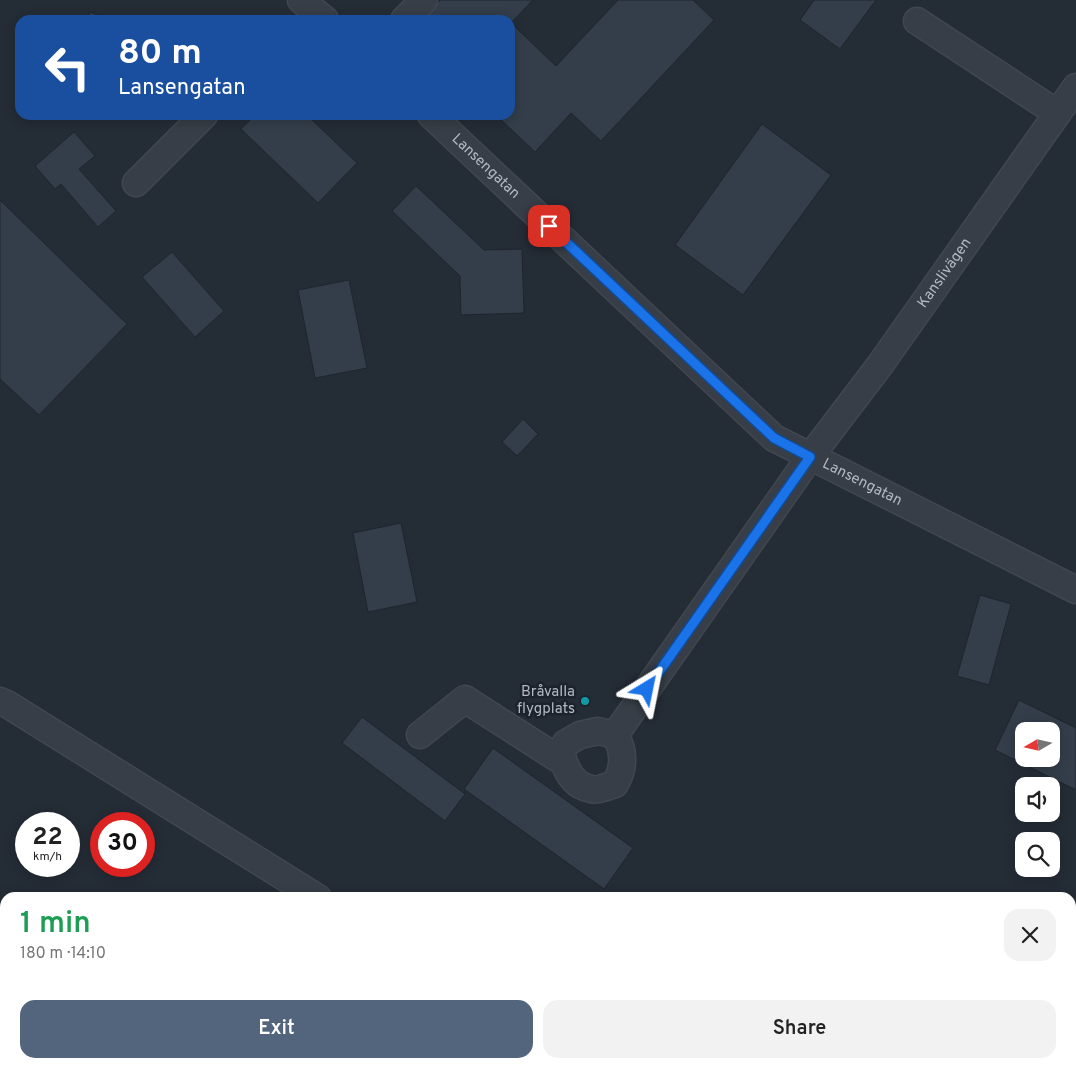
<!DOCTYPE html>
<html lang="en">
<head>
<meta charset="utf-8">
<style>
	body { margin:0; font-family:Overpass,sans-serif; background:#f2f2f2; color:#222; height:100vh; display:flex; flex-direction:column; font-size:19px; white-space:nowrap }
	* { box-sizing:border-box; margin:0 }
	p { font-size:16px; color:#767676 }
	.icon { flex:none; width:28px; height:28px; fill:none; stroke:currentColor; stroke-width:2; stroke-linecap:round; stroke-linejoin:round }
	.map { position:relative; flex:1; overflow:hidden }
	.panel { position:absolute; left:0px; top:892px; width:1076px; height:176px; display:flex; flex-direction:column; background:#fff; border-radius:15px 15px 0 0; box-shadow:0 2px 12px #0003 }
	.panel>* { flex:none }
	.guide { position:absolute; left:15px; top:15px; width:500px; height:105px; border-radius:15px; box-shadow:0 2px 12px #0003; background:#1a4fa0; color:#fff; overflow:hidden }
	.needle { width:32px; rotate:261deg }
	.tools { position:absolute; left:1015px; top:722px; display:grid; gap:10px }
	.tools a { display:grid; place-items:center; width:45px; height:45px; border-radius:10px; background:#fff; box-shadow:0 2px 12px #0003; font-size:25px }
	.speed { position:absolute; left:15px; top:812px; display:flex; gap:10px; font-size:25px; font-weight:700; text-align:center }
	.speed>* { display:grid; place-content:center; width:65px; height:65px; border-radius:50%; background:#fff; box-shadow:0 2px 12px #0003; line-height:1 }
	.speed small { font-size:12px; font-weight:400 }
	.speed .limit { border:8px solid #d22; background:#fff; color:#111 }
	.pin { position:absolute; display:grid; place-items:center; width:42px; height:42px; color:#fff; margin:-21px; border-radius:10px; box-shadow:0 2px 8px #0006 }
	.me { position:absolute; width:55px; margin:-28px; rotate:35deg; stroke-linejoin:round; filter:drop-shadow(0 0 4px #0008) }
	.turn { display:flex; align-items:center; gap:18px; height:105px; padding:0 20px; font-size:22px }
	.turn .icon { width:65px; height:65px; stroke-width:2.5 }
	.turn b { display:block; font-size:35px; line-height:42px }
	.round { display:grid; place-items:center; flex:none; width:52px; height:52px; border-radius:15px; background:#f2f2f2 }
	.headline { display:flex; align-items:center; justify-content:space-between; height:85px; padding:0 20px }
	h1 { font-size:30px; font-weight:600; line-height:38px; color:#1e9e55 }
	.button { display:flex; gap:10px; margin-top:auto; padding:10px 20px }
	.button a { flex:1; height:58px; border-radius:15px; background:#53657c; color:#fff; font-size:20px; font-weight:600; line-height:58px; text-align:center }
	.button a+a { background:#f2f2f2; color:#222 }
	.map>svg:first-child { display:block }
	.building { fill:#333e4a; stroke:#1e252e; fill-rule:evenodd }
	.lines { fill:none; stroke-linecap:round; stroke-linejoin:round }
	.minor-casing { stroke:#404750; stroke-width:29 }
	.minor { stroke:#373e47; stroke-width:26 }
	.route-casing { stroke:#114b97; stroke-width:12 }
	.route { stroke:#1a73e8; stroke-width:9 }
	.culture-dot { fill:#0f9aa8; stroke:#1c232c; stroke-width:2 }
	.labels { text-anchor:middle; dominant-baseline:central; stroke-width:5; stroke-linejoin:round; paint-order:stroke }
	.street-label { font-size:15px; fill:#b2b9c3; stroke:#1c232c }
	.poi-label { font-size:15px; fill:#b2b9c3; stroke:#1c232c; text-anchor:end }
</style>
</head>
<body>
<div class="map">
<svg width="1076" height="1068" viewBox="0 0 1076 1068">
	<rect width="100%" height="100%" fill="#242c36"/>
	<g class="building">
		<polygon points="440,0 533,0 511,23 556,66 618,0 693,0 714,20 601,141 571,113 535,152 496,115 510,115 510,20 428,20 425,17"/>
		<polygon points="814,0 876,0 840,49 800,20"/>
		<polygon points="90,12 109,20 87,20"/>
		<polygon points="255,115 307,115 357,163 318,203 241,129"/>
		<polygon points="762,124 831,175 743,295 675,245"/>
		<polygon points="74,132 95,156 79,169 116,211 98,227 61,184 55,189 35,166"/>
		<polygon points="416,186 484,250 522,249 524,313 461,315 460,276 392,211"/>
		<polygon points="0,200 127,324 39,415 0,379"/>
		<polygon points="172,252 224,311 195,337 142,277"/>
		<polygon points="349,280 367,368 315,378 298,290"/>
		<polygon points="523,419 538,434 517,456 502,442"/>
		<polygon points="401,523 417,602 368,612 353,533"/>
		<polygon points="980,595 1011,604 989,685 957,676"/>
		<path d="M1019 700 1076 728V790L995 750ZM1024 731H1051V759H1024Z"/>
		<polygon points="362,717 465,794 445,821 342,743"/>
		<polygon points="493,748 633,848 604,889 464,789"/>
	</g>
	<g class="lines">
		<defs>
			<g id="minor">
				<polyline points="301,0 325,20"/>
				<polyline points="404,20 424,0"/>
				<polyline points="917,21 1057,113"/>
				<path id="s1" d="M431 115 774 438 1076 590"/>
				<polyline points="136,183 204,115"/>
				<polyline points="0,701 7,704 318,898"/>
				<path id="s2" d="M420 735 465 699 557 758 566 743 580 735 598 731 615 735 810 457 880 365 1076 87"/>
				<path d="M561 750C564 767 571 785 591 789 597 791 608 786 615 784 624 769 625 751 615 735"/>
				<polyline points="585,1064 592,1068"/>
			</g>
		</defs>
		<use href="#minor" class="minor-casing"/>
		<use href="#minor" class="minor"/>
	</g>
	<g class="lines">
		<defs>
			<polyline id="route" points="549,226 774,438 810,457 647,689"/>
		</defs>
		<use href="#route" class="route-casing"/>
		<use href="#route" class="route"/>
	</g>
	<circle class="culture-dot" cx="585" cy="701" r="5"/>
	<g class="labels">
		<g class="street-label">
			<text stroke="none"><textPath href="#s1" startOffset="75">Lansengatan</textPath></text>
			<text stroke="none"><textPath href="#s2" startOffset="804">Kanslivägen</textPath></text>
			<text stroke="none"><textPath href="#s1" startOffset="570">Lansengatan</textPath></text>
		</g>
		<g class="poi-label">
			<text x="575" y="692">Bråvalla<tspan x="575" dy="17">flygplats</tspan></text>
		</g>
	</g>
</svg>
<div class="tools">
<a><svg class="needle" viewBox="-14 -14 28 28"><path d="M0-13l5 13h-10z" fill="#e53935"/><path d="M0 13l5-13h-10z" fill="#767676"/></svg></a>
<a><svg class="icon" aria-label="sound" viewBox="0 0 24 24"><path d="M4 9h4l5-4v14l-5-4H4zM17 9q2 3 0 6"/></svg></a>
<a><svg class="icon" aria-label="search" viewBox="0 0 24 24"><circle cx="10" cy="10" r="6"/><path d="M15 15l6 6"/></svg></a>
</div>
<div class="speed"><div>22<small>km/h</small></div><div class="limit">30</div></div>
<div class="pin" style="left:549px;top:226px;background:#d93025"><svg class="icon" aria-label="arrive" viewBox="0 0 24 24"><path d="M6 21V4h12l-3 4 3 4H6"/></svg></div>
<svg class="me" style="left:647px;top:689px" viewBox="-20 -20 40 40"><path d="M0-17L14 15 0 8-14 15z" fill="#1a73e8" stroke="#fff" stroke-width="4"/></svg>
<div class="guide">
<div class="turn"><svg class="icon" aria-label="left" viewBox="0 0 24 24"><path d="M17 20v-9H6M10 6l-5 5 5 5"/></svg><div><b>80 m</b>Lansengatan</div></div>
</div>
<section class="panel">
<div class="headline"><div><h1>1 min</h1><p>180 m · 14:10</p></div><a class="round"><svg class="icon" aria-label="close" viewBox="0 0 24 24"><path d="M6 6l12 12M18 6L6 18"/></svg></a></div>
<div class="button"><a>Exit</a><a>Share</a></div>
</section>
</div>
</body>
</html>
